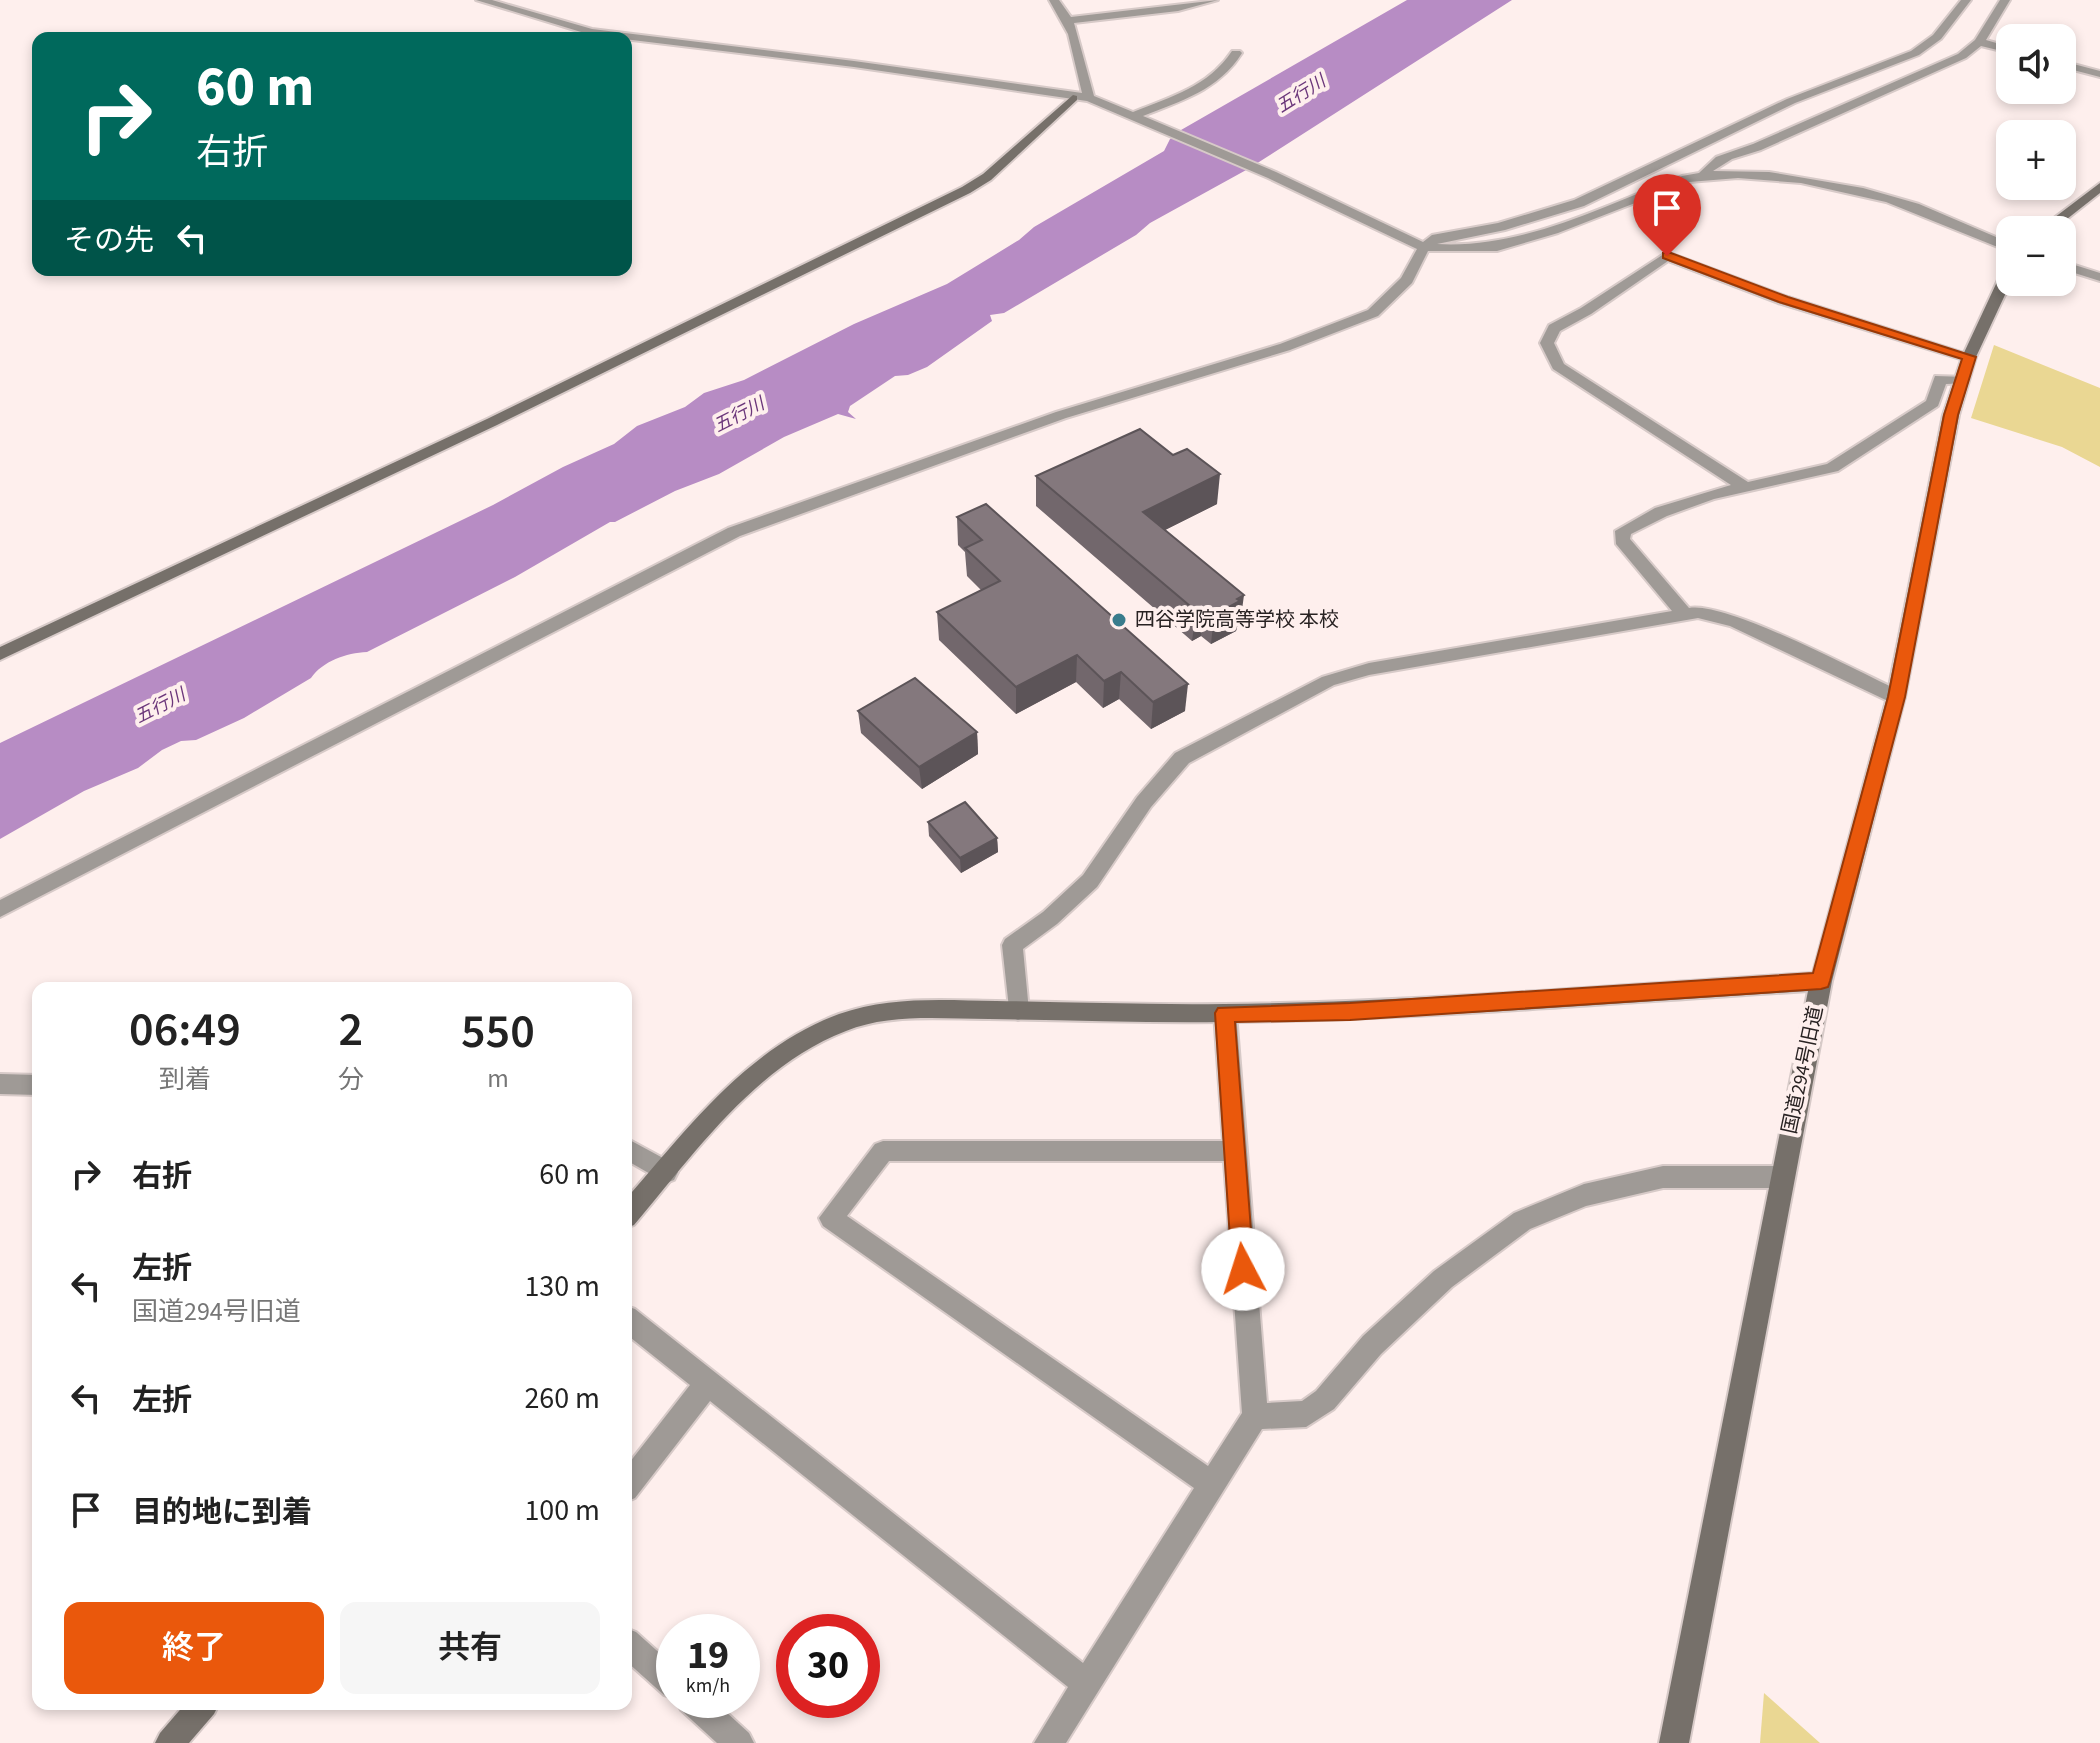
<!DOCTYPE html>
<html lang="ja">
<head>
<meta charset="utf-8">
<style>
	body { margin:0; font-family:"Source Sans 3","Noto Sans JP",sans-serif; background:#f6f6f6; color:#222; height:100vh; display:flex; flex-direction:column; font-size:30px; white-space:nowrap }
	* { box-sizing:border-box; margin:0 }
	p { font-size:26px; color:#767676 }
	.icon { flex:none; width:44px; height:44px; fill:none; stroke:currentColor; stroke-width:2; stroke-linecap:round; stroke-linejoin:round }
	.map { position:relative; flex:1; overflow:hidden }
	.details { position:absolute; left:32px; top:982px; width:600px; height:728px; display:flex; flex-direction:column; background:#fff; border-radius:16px; box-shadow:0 4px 12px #0003 }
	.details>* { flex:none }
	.hud { position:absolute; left:32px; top:32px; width:600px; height:244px; border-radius:16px; box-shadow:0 4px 12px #0003; background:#00695c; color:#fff; overflow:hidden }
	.buttons { position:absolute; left:1996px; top:24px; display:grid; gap:16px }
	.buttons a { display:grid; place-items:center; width:80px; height:80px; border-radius:16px; background:#fff; box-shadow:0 4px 12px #0003; font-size:40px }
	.speed { position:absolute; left:656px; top:1614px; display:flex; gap:16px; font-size:40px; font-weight:700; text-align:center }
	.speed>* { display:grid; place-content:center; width:104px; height:104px; border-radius:50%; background:#fff; box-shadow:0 4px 12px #0003; line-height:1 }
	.speed small { font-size:20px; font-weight:400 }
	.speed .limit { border:12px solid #d22; background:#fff; color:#111 }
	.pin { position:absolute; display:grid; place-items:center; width:68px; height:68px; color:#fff; margin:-82px -34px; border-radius:50% 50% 50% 0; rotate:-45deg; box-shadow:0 0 8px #0007 }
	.pin .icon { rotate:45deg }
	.me { position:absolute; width:88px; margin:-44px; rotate:355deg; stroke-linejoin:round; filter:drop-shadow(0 0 6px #0008) }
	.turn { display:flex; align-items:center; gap:28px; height:168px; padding:0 32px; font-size:36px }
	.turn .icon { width:104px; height:104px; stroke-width:2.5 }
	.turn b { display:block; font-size:56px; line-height:68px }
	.then { display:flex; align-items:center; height:76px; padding:0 32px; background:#0003; gap:16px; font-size:30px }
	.eta { display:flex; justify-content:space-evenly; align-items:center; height:136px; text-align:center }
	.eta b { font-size:48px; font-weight:600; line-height:56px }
	.button { display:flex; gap:16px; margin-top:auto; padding:16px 32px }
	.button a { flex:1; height:92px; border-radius:16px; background:#ea580c; color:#fff; font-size:32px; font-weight:600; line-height:92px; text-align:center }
	.button a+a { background:#f6f6f6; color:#222 }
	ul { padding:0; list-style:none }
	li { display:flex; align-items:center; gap:24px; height:112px; padding:0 32px }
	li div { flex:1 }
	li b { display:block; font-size:30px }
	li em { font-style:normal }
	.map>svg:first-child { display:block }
	.green { fill:#ead793 }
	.water { fill:#b78cc4 }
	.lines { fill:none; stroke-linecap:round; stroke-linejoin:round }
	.street-casing { stroke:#d7cac8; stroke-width:4 }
	.secondary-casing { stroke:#d7cac8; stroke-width:4 }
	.street { fill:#9f9a96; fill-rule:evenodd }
	.secondary { fill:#76706a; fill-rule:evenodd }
	.wall { fill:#72676c }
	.shaded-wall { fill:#5c5458 }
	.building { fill:#84787d; stroke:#5c5458; stroke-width:2 }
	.route { fill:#ea580c; stroke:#983908; stroke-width:2 }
	.poi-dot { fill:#397c8c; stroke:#feefed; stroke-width:3 }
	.labels { text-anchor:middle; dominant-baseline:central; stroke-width:8; stroke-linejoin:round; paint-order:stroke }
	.far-water-label { font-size:18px; font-style:italic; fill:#6b367a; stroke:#feefed }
	.poi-label { font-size:20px; fill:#282222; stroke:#feefed; text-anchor:start }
	.street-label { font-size:20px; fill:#282222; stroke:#feefed }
</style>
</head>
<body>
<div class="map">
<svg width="2100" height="1743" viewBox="0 0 2100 1743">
	<rect width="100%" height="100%" fill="#feefed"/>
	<g class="green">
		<polygon points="1994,345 2100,388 2100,467 2062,447 1971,418"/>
		<polygon points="1764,1693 1820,1743 1760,1743"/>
	</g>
	<path class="water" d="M1407 0H1512L1248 169 1150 223 1136 235 1004 313 990 315 992 321 927 367 908 375 895 376 850 406 848 412 856 419 838 414 784 437 719 474 675 491 615 522H610L515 577 367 652C346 653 323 661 311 678L244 718 196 740 181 741 162 750 138 768 84 791 0 839V743L493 505 563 467 614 444 637 426 685 407 704 393 744 380 854 324 947 284 1019 240 1034 227 1164 151 1170 139 1181 130Z"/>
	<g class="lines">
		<defs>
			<g id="street">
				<path d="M476 0H492L592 29 854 61 1082 93 1068 34 1049 0H1059L1071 17 1218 0 1178 11 1074 23 1094 96 1133 112C1171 97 1209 86 1232 51H1240L1242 53C1219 90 1181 101 1143 116L1276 172 1423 242 1432 235 1498 223 1574 200 1787 99 1911 51 1933 35 1961 0H1971L1941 39 1919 55 1795 103 1584 206 1505 230 1437 244C1523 249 1603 206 1682 176L1699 173 1716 157 1753 144 1958 54 1975 40 2000 0H2010L1986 40 2010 47V53L1981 46 1966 58 1761 150 1732 159 1713 171 1769 172 1863 188 1919 204 2010 243V252L1886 202 1801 183 1738 178 1689 182 1558 233 1497 251H1428L1412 283 1378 316 1290 350 1066 418 740 536 0 917V900L728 528 1056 412 1280 344 1368 310 1401 278 1417 249 1268 178 1087 101 854 67 591 35Z"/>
				<polygon points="2062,61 2100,71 2100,77 2062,67"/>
				<path d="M1667 252 1788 297 1976 357 1969 361 1964 360 1778 303 1668 261 1591 314 1560 331 1554 343 1564 364 1748 482 1827 464 1926 401 1935 376 1967 377V383L1946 384 1938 406 1838 471 1714 499 1667 516 1631 534 1630 539 1689 608C1727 601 1861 673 1902 692L1905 697 1902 702H1890L1730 626 1698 618 1369 675 1334 685 1189 763 1151 807 1097 887 1057 924 1023 949 1029 1011 1026 1017 1018 1020 1010 1017 1002 945 1005 939 1043 912 1083 875 1137 797 1175 753 1322 677 1369 663 1672 611 1616 544 1615 531 1655 508 1731 485 1553 369 1540 343 1549 325 1581 308Z"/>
				<polygon points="2062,261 2100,273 2100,281 2062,269"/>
				<path d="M1225 1004 1233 1007 1236 1013 1267 1403 1302 1401 1316 1391 1363 1336 1434 1271 1514 1213 1584 1184 1663 1166H1781L1789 1169 1793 1177 1789 1185 1781 1188H1663L1586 1206 1530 1229 1452 1287 1381 1354 1334 1409 1306 1427 1262 1429 1066 1743H1034L1068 1687 710 1401 635 1498 626 1502V1467L690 1385 626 1334V1306L635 1309 1083 1663 1194 1488 823 1226 819 1218 875 1144 883 1141H1223L1214 1013 1217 1007ZM889 1161H1224L1242 1413 1208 1466 847 1216Z"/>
				<polygon points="0,1074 38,1075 38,1095 0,1094"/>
				<polygon points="626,1138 674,1164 678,1172 674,1180 666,1183 626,1160"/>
				<polygon points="626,1628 636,1632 674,1666 674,1699 664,1695 626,1661"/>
				<polygon points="676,1700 713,1700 749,1733 754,1743 717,1743 681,1710"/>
			</g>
			<g id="secondary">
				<polygon points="1073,95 1077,96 1077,100 991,180 970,193 497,425 0,660 0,647 487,419 962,187 983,174"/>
				<polygon points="2100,183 2100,193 2053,230 2038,230"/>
				<path d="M2010 265 2011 282 1976 357 1959 415 1905 697 1832 981 1689 1743H1659L1808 991C1613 1003 1418 1020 1223 1022 1145 1023 1067 1020 989 1019 943 1019 890 1013 846 1031 755 1066 695 1153 634 1225L626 1228V1199C687 1129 747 1048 839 1014 889 996 943 1000 996 1001 1072 1002 1148 1005 1224 1004 1420 1002 1616 985 1813 973L1887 697 1943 415 1962 357 2003 269Z"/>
				<polygon points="185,1704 219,1704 214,1714 189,1743 155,1743 160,1733"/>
			</g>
		</defs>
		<use href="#street" class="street-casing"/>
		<use href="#secondary" class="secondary-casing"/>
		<use href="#street" class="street"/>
		<use href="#secondary" class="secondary"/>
	</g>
	<g class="wall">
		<polygon points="1036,476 1217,504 1165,530 1240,625 1237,627 1236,631 1211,644 1201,636 1192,641 1036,506"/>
		<polygon points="957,517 1185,711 1151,729 1119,699 1103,708 1076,682 1016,714 939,640 937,612 981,590 967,576 965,552 958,545"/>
		<polygon points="858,711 977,732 978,754 922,789 861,733"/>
		<polygon points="928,822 997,838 998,852 961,873 929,836"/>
	</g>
	<g class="shaded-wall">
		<polygon points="1220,474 1217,504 1141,542 1143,512"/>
		<polygon points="1244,595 1240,625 1237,627 1236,631 1211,644 1214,615"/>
		<polygon points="1205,607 1201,636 1192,641 1196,611"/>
		<polygon points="1077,655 1076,682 1016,714 1016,687"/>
		<polygon points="1121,672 1119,699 1103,708 1104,681"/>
		<polygon points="1188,684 1185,711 1151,729 1153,702"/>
		<polygon points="977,732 978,754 922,789 919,767"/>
		<polygon points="997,838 998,852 961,873 960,858"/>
	</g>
	<g class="building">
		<polygon points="1140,429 1173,455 1187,449 1220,474 1143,512 1244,595 1237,599 1240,601 1214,615 1205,607 1196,611 1036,476"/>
		<polygon points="986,504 1188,684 1153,702 1121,672 1104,681 1077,655 1016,687 937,612 1000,581 965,548 982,540 957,517"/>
		<polygon points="915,678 977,732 919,767 858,711"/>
		<polygon points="965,802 997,838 960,858 928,822"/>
	</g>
	<polygon class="route" points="1663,253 1671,253 1788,297 1976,357 1958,415 1905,697 1830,981 1828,987 1821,989 1350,1020 1235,1022 1254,1269 1251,1276 1243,1279 1235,1276 1232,1269 1215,1013 1218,1008 1350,1003 1813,973 1888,697 1944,415 1962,359 1779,302 1663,258"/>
	<circle class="poi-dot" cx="1119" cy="620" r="8"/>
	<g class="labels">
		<g class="far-water-label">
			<text transform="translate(1301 94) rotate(-32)">五行川</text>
			<text transform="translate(739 415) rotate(-27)">五行川</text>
			<text transform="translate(160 706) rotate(-27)">五行川</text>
		</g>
		<g class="poi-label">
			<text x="1135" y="620">四谷学院高等学校 本校</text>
		</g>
		<g class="street-label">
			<text transform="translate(1803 1070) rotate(-78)">国道294号旧道</text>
		</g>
	</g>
</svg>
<div class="buttons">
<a><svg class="icon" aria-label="sound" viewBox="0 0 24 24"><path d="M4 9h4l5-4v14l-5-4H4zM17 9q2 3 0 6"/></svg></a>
<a>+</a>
<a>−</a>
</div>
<div class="speed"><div>19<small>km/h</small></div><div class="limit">30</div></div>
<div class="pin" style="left:1667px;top:256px;background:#d93025"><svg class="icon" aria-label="arrive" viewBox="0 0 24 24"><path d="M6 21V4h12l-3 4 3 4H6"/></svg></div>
<svg class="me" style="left:1243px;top:1269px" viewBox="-20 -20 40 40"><circle r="19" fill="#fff"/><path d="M0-13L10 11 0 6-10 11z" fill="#ea580c"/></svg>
<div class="hud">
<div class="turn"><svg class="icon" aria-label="right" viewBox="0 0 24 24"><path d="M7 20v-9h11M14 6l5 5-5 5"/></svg><div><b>60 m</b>右折</div></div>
<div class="then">その先<svg class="icon" aria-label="left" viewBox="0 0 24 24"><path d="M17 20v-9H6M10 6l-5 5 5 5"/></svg></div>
</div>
<section class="details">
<div class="eta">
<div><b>06:49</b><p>到着</p></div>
<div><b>2</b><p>分</p></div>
<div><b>550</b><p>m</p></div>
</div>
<ul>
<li><svg class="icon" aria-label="right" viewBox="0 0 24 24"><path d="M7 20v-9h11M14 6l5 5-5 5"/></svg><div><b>右折</b></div><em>60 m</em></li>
<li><svg class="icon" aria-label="left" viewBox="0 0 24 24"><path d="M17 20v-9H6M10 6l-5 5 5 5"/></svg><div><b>左折</b><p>国道294号旧道</p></div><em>130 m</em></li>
<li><svg class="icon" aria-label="left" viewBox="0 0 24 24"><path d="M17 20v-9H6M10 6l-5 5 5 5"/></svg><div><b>左折</b></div><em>260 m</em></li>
<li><svg class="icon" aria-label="arrive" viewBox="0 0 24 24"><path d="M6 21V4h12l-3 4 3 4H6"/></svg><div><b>目的地に到着</b></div><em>100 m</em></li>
</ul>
<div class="button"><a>終了</a><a>共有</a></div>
</section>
</div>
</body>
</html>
